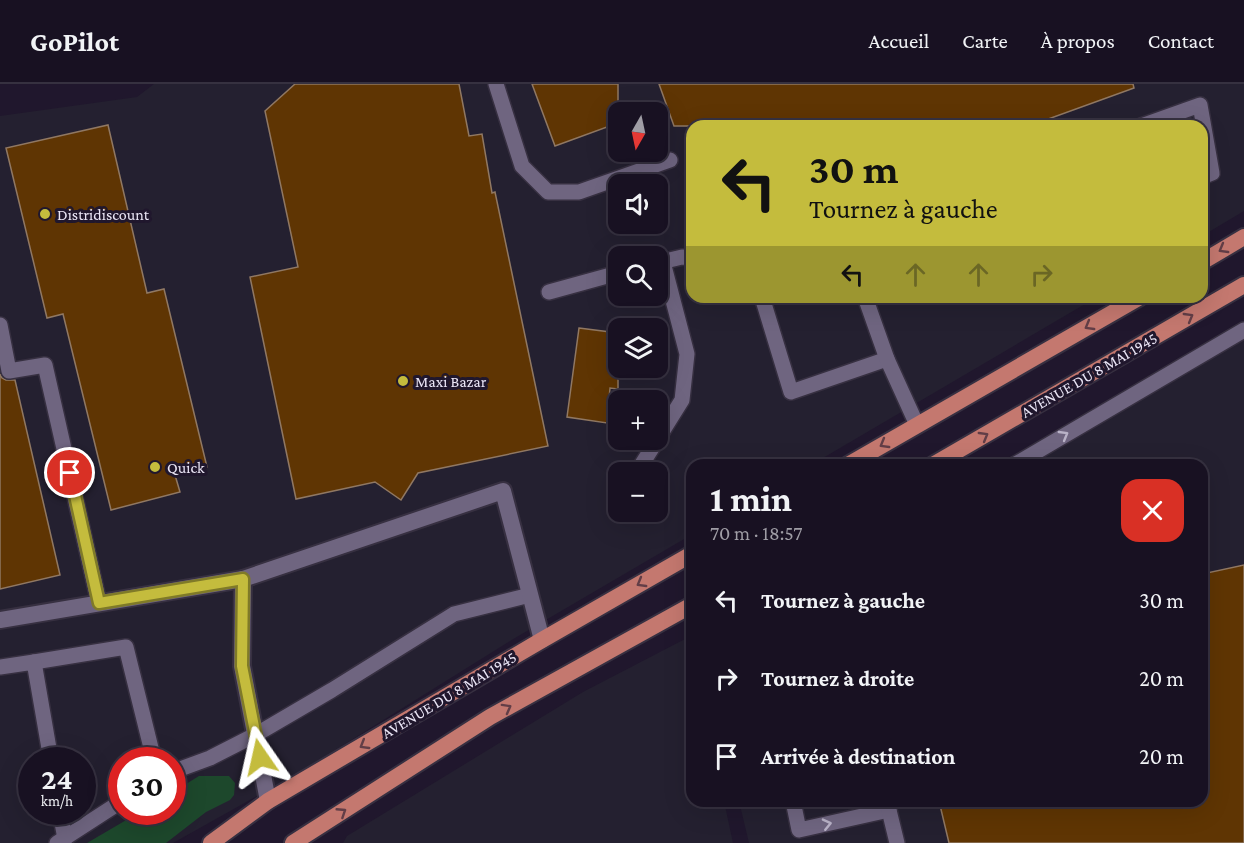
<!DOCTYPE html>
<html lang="fr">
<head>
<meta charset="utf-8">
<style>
	body { margin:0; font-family:"Crimson Pro",serif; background:#211a2a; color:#f1f3f6; height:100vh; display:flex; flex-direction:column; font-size:22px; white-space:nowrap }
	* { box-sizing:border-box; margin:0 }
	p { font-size:20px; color:#9f9da5 }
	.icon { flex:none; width:33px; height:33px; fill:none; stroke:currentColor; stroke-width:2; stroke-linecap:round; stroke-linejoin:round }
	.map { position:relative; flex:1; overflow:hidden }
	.details { position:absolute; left:686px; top:375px; width:522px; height:348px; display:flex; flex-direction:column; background:#181122; border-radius:18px; box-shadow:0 6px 24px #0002,0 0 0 2px #363140 }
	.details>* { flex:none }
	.top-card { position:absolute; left:686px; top:36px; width:522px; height:183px; border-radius:18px; box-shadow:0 6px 24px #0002,0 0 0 2px #363140; background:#c4bc3d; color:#111; overflow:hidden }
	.needle { width:39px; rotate:189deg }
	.fabs { position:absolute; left:608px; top:18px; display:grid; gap:12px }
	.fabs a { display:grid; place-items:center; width:60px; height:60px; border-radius:12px; background:#181122; box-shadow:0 6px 24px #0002,0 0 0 2px #363140; font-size:30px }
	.speed { position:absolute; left:18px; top:663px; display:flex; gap:12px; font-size:30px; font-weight:700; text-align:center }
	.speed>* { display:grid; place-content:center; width:78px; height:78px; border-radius:50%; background:#181122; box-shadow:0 6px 24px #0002,0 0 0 2px #363140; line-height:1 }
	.speed small { font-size:15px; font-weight:400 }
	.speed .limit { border:9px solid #d22; background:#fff; color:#111 }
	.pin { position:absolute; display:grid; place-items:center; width:51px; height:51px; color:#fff; margin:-26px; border:3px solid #fff; border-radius:50%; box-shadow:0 2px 6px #0007 }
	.me { position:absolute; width:66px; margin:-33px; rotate:349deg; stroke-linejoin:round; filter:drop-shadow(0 0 4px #0008) }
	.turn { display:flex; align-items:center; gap:21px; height:126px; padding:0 24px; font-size:27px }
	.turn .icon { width:78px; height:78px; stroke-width:2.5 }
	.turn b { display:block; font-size:42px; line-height:51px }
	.lanes { display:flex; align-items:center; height:57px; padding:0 24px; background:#0003; justify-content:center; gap:30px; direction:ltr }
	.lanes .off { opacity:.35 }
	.round { display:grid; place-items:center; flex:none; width:63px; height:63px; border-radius:18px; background:#211a2a }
	.head { display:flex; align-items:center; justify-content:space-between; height:102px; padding:0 24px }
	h1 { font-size:36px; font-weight:700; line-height:45px }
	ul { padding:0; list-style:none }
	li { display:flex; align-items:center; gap:18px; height:78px; padding:0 24px }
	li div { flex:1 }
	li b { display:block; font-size:22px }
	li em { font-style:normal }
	header { display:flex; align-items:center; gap:36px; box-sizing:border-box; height:84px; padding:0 30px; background:#181122; border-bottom:2px solid #363140 }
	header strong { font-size:28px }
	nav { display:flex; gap:33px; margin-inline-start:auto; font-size:21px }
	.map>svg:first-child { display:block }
	.commercial { fill:#242030; fill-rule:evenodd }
	.green { fill:#1d482c }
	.building { fill:#5f3503; stroke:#907863; stroke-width:1.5 }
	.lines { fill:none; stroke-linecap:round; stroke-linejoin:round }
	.service-casing { stroke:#373041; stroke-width:18 }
	.minor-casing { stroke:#373041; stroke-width:20 }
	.primary-casing { stroke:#373041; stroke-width:20 }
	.service { stroke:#6f6580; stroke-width:15 }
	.minor { stroke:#6f6580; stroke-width:16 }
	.primary { stroke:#c4786f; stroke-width:16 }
	.oneway { stroke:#623e47 }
	.oneway2 { stroke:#b9b2c7 }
	.route-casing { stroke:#7f7a28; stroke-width:15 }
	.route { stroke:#c4bc3d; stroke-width:10 }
	.poi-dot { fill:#c4bc3d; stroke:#20172d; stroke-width:2 }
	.labels { text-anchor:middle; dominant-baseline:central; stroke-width:6; stroke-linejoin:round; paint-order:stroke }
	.poi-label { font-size:16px; fill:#ebe6f6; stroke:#20172d; text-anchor:start }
	.street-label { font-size:16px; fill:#ebe6f6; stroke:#20172d }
</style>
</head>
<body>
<header>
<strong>GoPilot</strong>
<nav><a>Accueil</a><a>Carte</a><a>À propos</a><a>Contact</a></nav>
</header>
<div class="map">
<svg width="1244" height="759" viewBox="0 0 1244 759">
	<rect width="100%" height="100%" fill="#20172d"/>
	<g class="commercial">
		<path d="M154 0H1244V127L1202 152V42H692V213H1097L811 381H692L691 451 515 554 300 688 173 759H0V32L137 13ZM618 28H657V68H618ZM618 100H657V140H618ZM618 172H657V212H618ZM618 244H657V284H618ZM618 316H657V356H618ZM618 388H657V428H618ZM32 676H82V728H32ZM122 676H172V728H122Z"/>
		<polygon points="1244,240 1244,759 749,759 739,717 1202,717 1202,381 1000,381"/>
		<polygon points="687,554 692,572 692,717 724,717 733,759 343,759 347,752 583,608"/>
	</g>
	<polygon class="green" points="199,692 229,692 235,699 234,711 230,716 206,728 166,759 87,759 140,728 172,728 173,708"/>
	<g class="building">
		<polygon points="295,0 459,0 469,52 482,50 492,109 495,108 548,362 418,389 401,416 375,398 296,415 250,193 298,183 265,27"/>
		<polygon points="532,0 618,0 618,39 555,62"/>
		<polygon points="659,0 1133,0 1134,4 1029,42 674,42"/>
		<polygon points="108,41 147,209 164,205 207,383 175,391 180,408 111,426 63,230 47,234 6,64"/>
		<polygon points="579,244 618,249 618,305 610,304 607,339 567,333"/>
		<polygon points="0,290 2,294 6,296 15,296 60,491 0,505"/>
		<polygon points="1244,481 1244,759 949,759 939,717 1202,717 1202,490"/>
	</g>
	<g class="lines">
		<defs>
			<g id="service">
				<polyline points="496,0 522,82 548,108 579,108 670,76"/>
				<polyline points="1141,42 1200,21 1212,89 1202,93"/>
				<polyline points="657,179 682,173 692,174"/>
				<polyline points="549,208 618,189"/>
				<polyline points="762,213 791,308 887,275"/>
				<polyline points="865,213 887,275 917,341"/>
				<polyline points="0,241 9,287 45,281 99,519"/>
				<polyline points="1014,381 1244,246"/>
				<polyline points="637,388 682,316 687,270 663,178"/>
				<polyline points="34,578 126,563 154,676"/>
				<polyline points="0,583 34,578 51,676"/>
				<polyline points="172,688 210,674 255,651 332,606 454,530 530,511"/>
				<polyline points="793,717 799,746 889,726"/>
				<polyline points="887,718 897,759"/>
				<polyline points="60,728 65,755"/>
				<polyline points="57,759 122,717"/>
			</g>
			<g id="minor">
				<polyline points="243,495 242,582 268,717"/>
				<polyline points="0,536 243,495 503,407 542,556"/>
			</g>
			<g id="primary">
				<polyline points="1202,178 1244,153"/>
				<polyline points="848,381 1140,213"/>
				<polyline points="933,381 1244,201"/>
				<polyline points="211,759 268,717 542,556 692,470"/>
				<polyline points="293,759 490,633 692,521"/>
			</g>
		</defs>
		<use href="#service" class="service-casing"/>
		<use href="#minor" class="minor-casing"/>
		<use href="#primary" class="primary-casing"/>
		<use href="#service" class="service"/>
		<use href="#minor" class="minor"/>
		<use href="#primary" class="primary"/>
	</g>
	<defs><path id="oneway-chevron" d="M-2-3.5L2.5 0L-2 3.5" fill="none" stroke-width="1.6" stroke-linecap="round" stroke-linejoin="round" transform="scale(1.5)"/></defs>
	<g class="oneway">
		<use href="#oneway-chevron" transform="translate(1223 165) rotate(150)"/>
		<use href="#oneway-chevron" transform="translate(1189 233) rotate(-30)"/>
		<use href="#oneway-chevron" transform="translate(1089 242) rotate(150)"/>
		<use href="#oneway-chevron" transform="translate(984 352) rotate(-30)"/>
		<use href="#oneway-chevron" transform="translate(884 360) rotate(150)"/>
		<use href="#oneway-chevron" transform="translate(641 499) rotate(150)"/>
		<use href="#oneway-chevron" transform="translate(507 624) rotate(-29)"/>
		<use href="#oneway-chevron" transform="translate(364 661) rotate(149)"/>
		<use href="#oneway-chevron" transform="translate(342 728) rotate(-33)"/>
	</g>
	<g class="oneway2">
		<use href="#oneway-chevron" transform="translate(1064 351) rotate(-30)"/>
		<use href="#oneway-chevron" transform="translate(827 740) rotate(-13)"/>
	</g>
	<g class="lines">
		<defs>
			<polyline id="route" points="70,389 99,519 243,495 242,582 260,673"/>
		</defs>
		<use href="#route" class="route-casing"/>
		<use href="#route" class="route"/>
	</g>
	<g class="poi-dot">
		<circle cx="45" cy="130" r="6"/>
		<circle cx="403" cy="297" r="6"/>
		<circle cx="155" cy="383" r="6"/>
	</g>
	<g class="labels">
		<g class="poi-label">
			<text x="57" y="130">Distridiscount</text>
			<text x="415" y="297">Maxi Bazar</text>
			<text x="167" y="383">Quick</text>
		</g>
		<g class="street-label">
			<text transform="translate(1089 291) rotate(-30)">AVENUE DU 8 MAI 1945</text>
			<text transform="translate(449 611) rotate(-31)">AVENUE DU 8 MAI 1945</text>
		</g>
	</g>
</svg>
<div class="fabs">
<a><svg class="needle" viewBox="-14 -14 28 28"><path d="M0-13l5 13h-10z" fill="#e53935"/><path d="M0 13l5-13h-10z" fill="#9f9da5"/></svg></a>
<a><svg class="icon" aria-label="sound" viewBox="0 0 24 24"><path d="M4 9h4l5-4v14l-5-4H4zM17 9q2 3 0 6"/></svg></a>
<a><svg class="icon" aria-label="search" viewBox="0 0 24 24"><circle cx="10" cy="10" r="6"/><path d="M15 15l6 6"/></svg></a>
<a><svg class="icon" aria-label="layers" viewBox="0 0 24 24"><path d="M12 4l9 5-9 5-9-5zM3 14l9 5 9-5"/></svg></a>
<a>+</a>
<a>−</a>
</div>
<div class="speed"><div>24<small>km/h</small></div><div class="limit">30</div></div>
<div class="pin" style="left:70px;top:389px;background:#d93025"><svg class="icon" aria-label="arrive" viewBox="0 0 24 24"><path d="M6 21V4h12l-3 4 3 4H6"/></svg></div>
<svg class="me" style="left:260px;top:673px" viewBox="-20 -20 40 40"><path d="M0-17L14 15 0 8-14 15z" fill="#c4bc3d" stroke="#fff" stroke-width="4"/></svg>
<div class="top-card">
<div class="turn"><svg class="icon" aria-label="left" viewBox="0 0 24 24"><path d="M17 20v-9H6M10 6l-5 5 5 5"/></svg><div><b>30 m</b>Tournez à gauche</div></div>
<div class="lanes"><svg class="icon" aria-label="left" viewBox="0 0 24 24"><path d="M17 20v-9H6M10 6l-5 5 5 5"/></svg><svg class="icon off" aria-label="ahead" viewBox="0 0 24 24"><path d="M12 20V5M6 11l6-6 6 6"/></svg><svg class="icon off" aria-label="ahead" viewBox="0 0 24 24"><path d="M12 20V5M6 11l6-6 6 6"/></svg><svg class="icon off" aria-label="right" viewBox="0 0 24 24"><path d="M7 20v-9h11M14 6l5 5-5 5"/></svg></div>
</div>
<section class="details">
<div class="head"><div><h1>1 min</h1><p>70 m · 18:57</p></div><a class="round" style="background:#d93025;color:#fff"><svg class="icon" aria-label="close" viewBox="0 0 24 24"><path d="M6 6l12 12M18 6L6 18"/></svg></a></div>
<ul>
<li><svg class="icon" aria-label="left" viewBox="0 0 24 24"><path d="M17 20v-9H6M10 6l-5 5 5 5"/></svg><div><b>Tournez à gauche</b></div><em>30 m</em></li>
<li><svg class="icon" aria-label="right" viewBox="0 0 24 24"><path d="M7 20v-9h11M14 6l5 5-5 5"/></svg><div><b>Tournez à droite</b></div><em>20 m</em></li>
<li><svg class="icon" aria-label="arrive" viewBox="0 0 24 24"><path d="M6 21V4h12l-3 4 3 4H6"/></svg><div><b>Arrivée à destination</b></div><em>20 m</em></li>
</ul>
</section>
</div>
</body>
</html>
